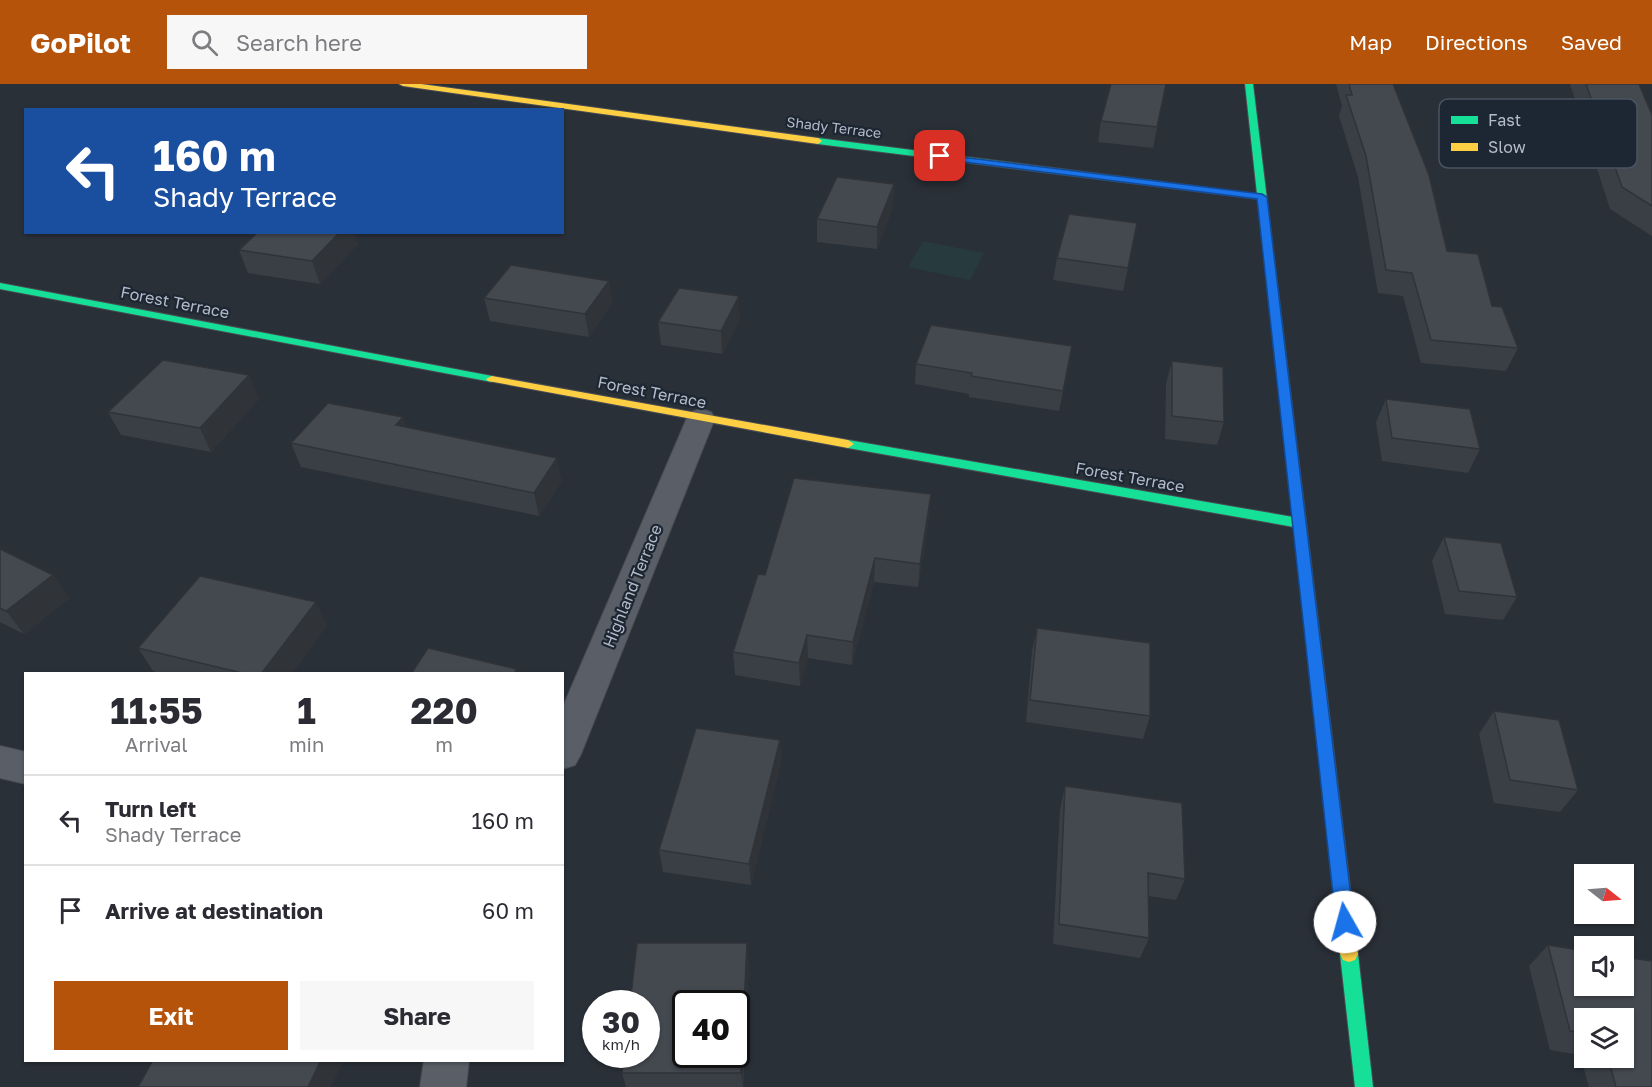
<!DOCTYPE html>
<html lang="en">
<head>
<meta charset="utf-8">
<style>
	body { margin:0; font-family:"Golos Text",sans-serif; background:#f7f7f7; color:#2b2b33; height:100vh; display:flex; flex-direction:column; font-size:22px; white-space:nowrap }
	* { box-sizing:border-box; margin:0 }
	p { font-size:20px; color:#7c7c81 }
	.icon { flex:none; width:33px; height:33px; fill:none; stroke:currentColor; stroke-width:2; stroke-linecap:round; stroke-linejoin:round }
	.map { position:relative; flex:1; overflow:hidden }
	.panel { position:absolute; left:24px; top:588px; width:540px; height:390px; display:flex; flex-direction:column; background:#fff; border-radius:0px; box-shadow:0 2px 4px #0004 }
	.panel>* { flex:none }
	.banner { position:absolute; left:24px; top:24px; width:540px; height:126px; border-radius:0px; box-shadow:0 2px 4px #0004; background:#1a4fa0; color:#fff; overflow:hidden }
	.needle { width:39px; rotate:107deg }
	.fabs { position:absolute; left:1574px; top:780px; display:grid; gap:12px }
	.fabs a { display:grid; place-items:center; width:60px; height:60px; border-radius:0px; background:#fff; box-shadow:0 2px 4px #0004; font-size:30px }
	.speed { position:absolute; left:582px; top:906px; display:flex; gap:12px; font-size:30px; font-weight:700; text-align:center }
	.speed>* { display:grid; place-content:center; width:78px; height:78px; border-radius:50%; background:#fff; box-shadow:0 2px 4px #0004; line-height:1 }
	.speed small { font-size:15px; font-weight:400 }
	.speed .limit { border:3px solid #111; border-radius:9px; background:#fff; color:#111 }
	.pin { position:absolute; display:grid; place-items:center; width:51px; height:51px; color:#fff; margin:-26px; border-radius:12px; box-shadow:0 3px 9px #0006 }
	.me { position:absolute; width:66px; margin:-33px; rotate:353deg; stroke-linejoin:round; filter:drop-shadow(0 0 4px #0008) }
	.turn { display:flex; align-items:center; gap:21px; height:126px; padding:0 30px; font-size:27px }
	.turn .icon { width:78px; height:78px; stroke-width:2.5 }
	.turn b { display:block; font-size:42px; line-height:51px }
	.eta { display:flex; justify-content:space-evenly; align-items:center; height:102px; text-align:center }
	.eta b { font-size:36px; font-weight:700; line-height:42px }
	.primary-button { display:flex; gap:12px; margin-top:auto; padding:12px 30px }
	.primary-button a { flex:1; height:69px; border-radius:0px; background:#b45309; color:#fff; font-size:24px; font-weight:700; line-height:69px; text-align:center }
	.primary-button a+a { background:#f7f7f7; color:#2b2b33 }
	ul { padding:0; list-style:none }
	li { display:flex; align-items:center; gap:18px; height:90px; padding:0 30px; border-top:2px solid #e1e1e2 }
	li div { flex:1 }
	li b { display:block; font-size:22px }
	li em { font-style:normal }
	header { display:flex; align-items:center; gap:36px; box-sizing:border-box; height:84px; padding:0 30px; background:#b45309; color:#fff }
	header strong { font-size:28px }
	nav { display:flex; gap:33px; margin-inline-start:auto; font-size:21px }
	.search { width:420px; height:54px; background:#f7f7f7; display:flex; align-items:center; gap:15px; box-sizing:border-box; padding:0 21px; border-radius:0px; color:#7c7c81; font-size:22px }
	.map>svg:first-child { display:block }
	.green { fill:#273a3e }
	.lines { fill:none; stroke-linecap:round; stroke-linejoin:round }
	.street-casing { stroke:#484c53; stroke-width:2 }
	.fast-casing { stroke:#484c53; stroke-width:2 }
	.slow-casing { stroke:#484c53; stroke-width:2 }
	.street { fill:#5a5e66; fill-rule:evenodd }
	.fast { fill:#16e098; fill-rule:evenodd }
	.slow { fill:#ffcf43; fill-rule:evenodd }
	.wall { fill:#3a3f45; fill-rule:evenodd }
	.shaded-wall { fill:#303338 }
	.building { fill:#444950; stroke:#303338; stroke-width:1.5; fill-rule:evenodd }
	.route { fill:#1a73e8; stroke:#114b97; stroke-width:1.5 }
	.labels { text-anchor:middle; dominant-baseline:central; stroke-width:4.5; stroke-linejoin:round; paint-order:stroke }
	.far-street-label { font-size:14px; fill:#b4bcc9; stroke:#1d2633 }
	.street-label { font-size:16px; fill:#b4bcc9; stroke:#1d2633 }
	.key { fill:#1d2633; stroke:#4a5360; stroke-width:1.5 }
	.key-label { font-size:16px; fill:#b4bcc9 }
</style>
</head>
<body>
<header>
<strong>GoPilot</strong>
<div class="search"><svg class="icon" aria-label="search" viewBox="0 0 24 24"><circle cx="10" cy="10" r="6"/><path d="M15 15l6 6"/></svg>Search here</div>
<nav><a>Map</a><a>Directions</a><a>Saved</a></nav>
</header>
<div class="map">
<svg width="1652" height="1003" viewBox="0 0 1652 1003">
	<rect width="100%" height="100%" fill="#2a3038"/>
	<polygon class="green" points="923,157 984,169 970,196 908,183"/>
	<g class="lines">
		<defs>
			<g id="street">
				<polygon points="701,325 711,328 715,334 581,670 575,681 562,685 562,625 687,334 691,328"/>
				<polygon points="0,662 26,668 26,700 0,694"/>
				<polygon points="424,976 469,976 466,1003 420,1003"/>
			</g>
			<g id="fast">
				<polygon points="1245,0 1253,0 1319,545 1317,549 1307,549 1305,545 1294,443 848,364 842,360 848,356 1293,433 1258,115 818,60 814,57 818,54 1257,110"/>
				<polygon points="0,199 492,292 498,295 492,298 0,205"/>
				<polygon points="1349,862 1355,864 1358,870 1373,1003 1355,1003 1340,870 1343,864"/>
			</g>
			<g id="slow">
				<polygon points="399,0 421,0 818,54 822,57 818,60 403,2"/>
				<polygon points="492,292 848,356 854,360 848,364 488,297 486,295"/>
				<polygon points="1312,540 1317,541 1319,545 1358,870 1355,876 1349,878 1343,876 1340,870 1305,545 1307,541"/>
			</g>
		</defs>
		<use href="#street" class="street-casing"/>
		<use href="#fast" class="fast-casing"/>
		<use href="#slow" class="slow-casing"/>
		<use href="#street" class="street"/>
		<use href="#fast" class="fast"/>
		<use href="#slow" class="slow"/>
	</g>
	<g class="wall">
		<polygon points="1166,0 1153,64 1098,58 1101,37"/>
		<polygon points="1336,0 1393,0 1447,167 1492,222 1518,264 1506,287 1421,279 1403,212 1378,209 1358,93 1339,32 1342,22"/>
		<polygon points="1570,0 1639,0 1652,31 1652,152 1610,125"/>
		<polygon points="894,100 893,122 877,165 817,158 817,135"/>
		<polygon points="358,160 320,200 248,189 239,166"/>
		<polygon points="1057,174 1128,184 1123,207 1053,196"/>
		<polygon points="609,197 612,219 589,253 490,237 484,214"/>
		<polygon points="740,235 722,270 661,261 658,238"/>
		<polygon points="1172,277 1224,338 1217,361 1165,355 1166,300"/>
		<polygon points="916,280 1069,282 1059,327 969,313 969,310 915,300"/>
		<polygon points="249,291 259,315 211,368 121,351 108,328"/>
		<polygon points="1386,315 1480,365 1468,389 1382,377 1376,338"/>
		<polygon points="403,333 406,343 562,397 539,432 301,383 291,359"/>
		<polygon points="931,410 929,434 918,503 874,498 852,581 808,574 800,602 735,591 733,568 765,491"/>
		<polygon points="1444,453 1517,513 1503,536 1445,530 1432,477"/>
		<polygon points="0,465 53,491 69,514 24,550 0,538"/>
		<polygon points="327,541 291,590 162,590 153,587 138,564"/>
		<polygon points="1037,544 1150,632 1143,655 1026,638 1032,567"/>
		<polygon points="1494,627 1578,706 1560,728 1494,719 1479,650"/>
		<polygon points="780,656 781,678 751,801 663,788 659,766"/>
		<polygon points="1065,702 1185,795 1176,816 1148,812 1149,854 1140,874 1053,860 1060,725"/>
		<path d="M1548 861 1652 1003H1589L1580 971 1550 966 1529 882ZM1584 934 1623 974H1584Z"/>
		<polygon points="749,879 743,1003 626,1003 622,989"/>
	</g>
	<g class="shaded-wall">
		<polygon points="894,100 893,122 877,165 877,143"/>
		<polygon points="340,148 354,148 358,160 320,200 312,177"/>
		<polygon points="609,197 612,219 589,253 585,230"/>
		<polygon points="739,212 740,235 722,270 721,247"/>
		<polygon points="1072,262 1069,282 1059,327"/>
		<polygon points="249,291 259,315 211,368 200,344"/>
		<polygon points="403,333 410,357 396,341"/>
		<polygon points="557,374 562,397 539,432 534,409"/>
		<polygon points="931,410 929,434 918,503 920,480"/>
		<polygon points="875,474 874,498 852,581 853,558"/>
		<polygon points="53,491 69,514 24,550 6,527"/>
		<polygon points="316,518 327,541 291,590 261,590"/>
		<polygon points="807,551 808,574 800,602 799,579"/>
		<polygon points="780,656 781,678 751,801 749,780"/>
		<polygon points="747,859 749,879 742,1003 741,989"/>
		<polygon points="321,976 344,976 331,1003 308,1003"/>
	</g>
	<g class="building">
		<polygon points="1111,0 1166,0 1157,43 1101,37"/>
		<polygon points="1349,0 1393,0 1429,91 1447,167 1478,170 1492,222 1502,223 1518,264 1431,256 1412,189 1386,186 1366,72 1346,11 1352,11"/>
		<polygon points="1586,0 1639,0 1652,31 1652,122 1622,103"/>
		<polygon points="837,93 894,100 877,143 817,135"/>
		<polygon points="1069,130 1137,139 1128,184 1057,174"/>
		<polygon points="258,148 340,148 312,177 239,166"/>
		<polygon points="511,181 609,197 585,230 484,214"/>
		<polygon points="679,204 739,212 721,247 658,238"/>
		<polygon points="931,241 1072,262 1063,307 971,292 972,289 916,280"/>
		<polygon points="163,276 249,291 200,344 108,328"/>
		<polygon points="1172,277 1223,283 1224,338 1172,332"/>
		<polygon points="1386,315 1470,325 1480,365 1392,354"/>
		<polygon points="328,319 403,333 396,341 557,374 534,409 291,359"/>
		<polygon points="794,394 931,410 920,480 875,474 853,558 807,551 799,579 733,568 758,490 765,491"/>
		<polygon points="1444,453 1501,459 1517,513 1459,507"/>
		<polygon points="0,465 53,491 6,527 0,524"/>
		<polygon points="200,492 316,518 261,590 246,590 138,564"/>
		<polygon points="1037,544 1150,559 1150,632 1030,616"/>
		<polygon points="428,564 516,585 514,590 411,590"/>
		<polygon points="1494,627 1559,636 1578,706 1510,696"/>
		<polygon points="696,644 780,656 749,780 659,766"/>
		<polygon points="1065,702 1182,719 1185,795 1148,789 1149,854 1059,840"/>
		<path d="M637 859H747L741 989H622L624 970H646V920H630ZM686 920H736V970H686Z"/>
		<polygon points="1548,861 1584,867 1584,902 1623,902 1623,873 1652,877 1652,1003 1616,1003 1608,974 1623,974 1623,934 1584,934 1584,949 1570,947"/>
		<polygon points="153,976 321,976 308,1003 138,1003"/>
	</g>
	<polygon class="route" points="937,70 1262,110 1267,113 1354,838 1351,844 1345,846 1339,844 1336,838 1257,115 940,75 935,72"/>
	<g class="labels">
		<g class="far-street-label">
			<text transform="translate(834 43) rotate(7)">Shady Terrace</text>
		</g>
		<g class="street-label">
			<text transform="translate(175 218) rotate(11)">Forest Terrace</text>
			<text transform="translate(652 308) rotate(11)">Forest Terrace</text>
			<text transform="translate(1130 393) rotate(10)">Forest Terrace</text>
			<text transform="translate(632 502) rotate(-68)">Highland Terrace</text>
		</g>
	</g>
	<rect x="1439" y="15" width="198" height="69" rx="9" class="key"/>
	<rect x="1451" y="32" width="27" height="8" fill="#16e098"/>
	<rect x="1451" y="59" width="27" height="8" fill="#ffcf43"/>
	<g class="key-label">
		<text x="1488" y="42">Fast</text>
		<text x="1488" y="69">Slow</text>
	</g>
</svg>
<div class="fabs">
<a><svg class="needle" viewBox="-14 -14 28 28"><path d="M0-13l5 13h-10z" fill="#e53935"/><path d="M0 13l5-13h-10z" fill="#7c7c81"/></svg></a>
<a><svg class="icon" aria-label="sound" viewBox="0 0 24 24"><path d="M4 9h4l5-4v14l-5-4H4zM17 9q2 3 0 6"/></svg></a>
<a><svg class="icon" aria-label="layers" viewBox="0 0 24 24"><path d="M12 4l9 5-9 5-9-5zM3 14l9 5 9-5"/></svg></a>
</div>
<div class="speed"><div>30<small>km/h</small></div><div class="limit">40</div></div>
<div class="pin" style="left:940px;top:72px;background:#d93025"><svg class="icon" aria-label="arrive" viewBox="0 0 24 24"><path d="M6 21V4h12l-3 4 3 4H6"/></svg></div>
<svg class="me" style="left:1345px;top:838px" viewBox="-20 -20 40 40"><circle r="19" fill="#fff"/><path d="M0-13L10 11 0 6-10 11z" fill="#1a73e8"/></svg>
<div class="banner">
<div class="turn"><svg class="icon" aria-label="left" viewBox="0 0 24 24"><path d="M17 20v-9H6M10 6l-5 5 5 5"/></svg><div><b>160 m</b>Shady Terrace</div></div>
</div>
<section class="panel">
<div class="eta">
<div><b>11:55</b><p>Arrival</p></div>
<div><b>1</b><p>min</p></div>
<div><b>220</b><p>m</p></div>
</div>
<ul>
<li><svg class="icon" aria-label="left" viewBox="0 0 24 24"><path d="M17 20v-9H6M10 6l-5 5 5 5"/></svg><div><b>Turn left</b><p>Shady Terrace</p></div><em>160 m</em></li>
<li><svg class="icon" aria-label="arrive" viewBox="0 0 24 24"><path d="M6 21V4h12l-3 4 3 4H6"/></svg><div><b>Arrive at destination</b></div><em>60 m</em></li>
</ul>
<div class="primary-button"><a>Exit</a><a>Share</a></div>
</section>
</div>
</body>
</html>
